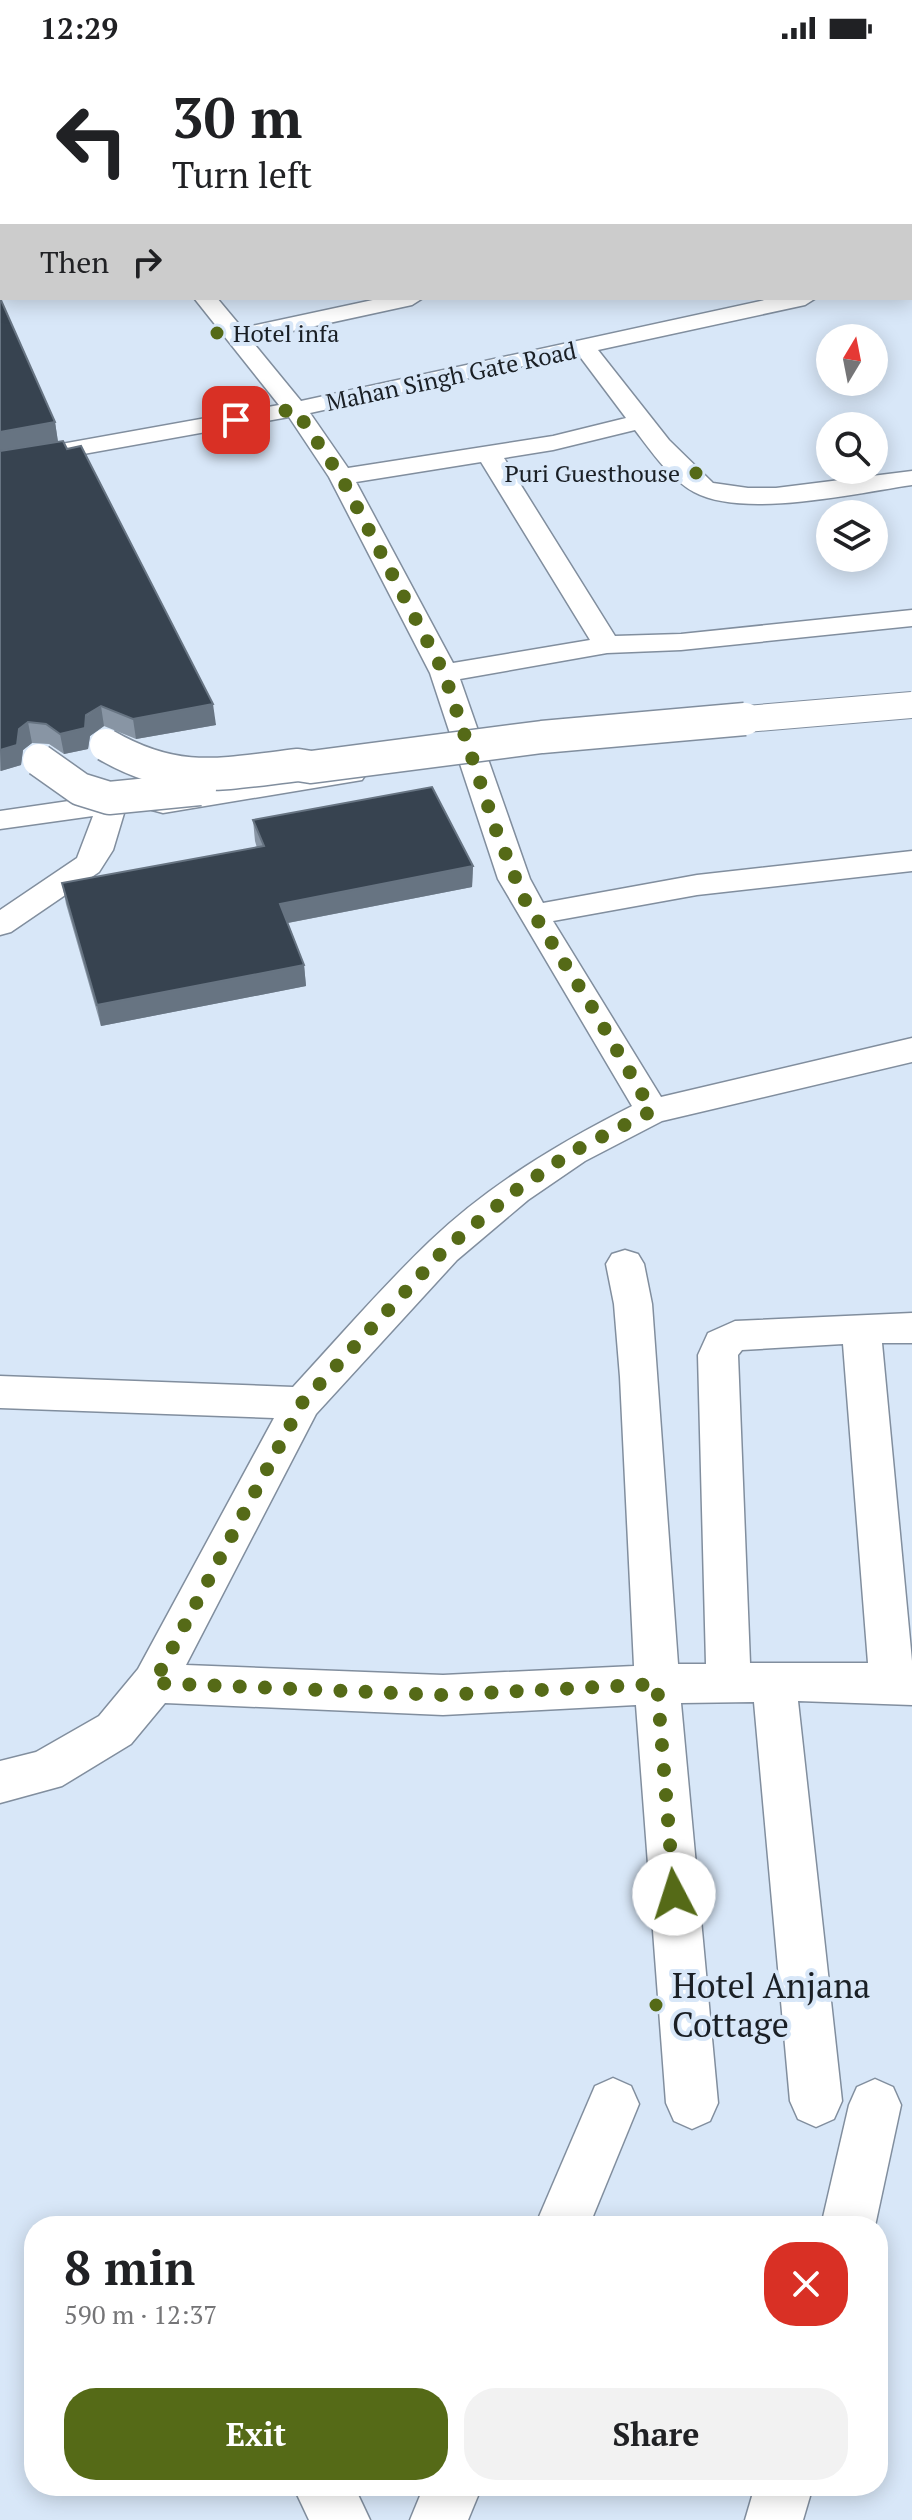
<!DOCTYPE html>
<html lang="en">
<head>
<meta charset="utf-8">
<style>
	body { margin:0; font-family:"PT Serif",serif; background:#f2f2f2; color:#202124; height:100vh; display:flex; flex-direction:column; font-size:30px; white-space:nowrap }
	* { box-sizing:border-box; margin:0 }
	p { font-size:26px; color:#757577 }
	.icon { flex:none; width:44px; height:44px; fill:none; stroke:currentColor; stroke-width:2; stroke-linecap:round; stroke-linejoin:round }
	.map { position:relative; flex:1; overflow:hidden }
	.drawer { position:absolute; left:24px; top:2160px; width:864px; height:280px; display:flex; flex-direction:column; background:#fff; border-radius:32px; box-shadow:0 4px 20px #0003 }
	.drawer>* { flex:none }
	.top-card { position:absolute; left:0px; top:0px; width:912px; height:244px; box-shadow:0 4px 20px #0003; background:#fff; color:#202124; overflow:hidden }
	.needle { width:52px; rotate:10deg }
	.tools { position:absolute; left:816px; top:268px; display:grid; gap:16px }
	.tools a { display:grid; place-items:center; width:72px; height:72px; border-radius:50%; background:#fff; box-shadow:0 4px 20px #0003; font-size:40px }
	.pin { position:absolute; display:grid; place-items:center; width:68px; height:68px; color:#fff; margin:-34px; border-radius:16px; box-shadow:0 4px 12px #0006 }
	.me { position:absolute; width:88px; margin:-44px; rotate:355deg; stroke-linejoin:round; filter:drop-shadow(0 0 6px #0008) }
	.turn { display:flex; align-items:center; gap:28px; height:168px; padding:0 40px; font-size:36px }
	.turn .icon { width:104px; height:104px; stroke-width:2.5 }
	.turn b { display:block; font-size:56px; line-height:68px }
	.then { display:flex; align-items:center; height:76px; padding:0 40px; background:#0003; gap:16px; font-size:30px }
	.round { display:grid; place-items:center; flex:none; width:84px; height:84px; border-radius:32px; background:#f2f2f2 }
	.headline { display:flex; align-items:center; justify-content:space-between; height:136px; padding:0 40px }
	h1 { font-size:48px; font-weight:700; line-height:60px }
	.primary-button { display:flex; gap:16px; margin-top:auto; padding:16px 40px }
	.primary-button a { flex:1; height:92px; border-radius:32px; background:#556a17; color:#fff; font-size:32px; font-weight:700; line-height:92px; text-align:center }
	.primary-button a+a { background:#f2f2f2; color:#202124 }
	.status { display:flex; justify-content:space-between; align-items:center; height:56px; padding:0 40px; background:#fff; direction:ltr }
	.status svg { height:22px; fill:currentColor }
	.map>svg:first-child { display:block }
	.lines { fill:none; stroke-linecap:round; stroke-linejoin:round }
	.minor-casing { stroke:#818e9e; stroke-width:3 }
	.minor { fill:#fff; fill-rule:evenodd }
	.minor-bridge-far1-casing { stroke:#818e9e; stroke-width:28; stroke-linecap:butt }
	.minor-bridge-casing { stroke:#818e9e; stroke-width:35; stroke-linecap:butt }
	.minor-bridge-far1 { stroke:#fff; stroke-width:26 }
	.minor-bridge { stroke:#fff; stroke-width:32 }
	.wall { fill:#8895a4 }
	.shaded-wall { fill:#677482 }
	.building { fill:#374350; stroke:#677482; stroke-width:2 }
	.route { stroke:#556a17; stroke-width:14; stroke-dasharray:0 25.2 }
	.poi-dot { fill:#556a17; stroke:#d8e7f8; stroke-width:3 }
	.labels { text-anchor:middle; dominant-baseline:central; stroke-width:8; stroke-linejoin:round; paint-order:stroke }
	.far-poi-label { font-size:24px; fill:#1a1f25; stroke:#d8e7f8; text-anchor:start }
	.far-street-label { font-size:24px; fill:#1a1f25; stroke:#d8e7f8 }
	.near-poi-label { font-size:34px; fill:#1a1f25; stroke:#d8e7f8; text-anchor:start }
</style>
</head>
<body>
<div class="status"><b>12:29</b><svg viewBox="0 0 49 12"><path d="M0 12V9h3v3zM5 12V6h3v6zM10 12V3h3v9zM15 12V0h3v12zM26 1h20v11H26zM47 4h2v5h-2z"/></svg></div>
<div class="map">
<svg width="912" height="2464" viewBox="0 0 912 2464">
	<rect width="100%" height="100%" fill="#d8e7f8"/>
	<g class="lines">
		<defs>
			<g id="minor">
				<polygon points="40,0 66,0 39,2"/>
				<polygon points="209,0 234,0 208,2"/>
				<polygon points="268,0 291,0 267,2"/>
				<polygon points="376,0 397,0 398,2 377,2"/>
				<polygon points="2,8 2,20 0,21 0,9"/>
				<rect x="910" y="22" width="2" height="12"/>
				<polygon points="0,38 2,39 2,52 0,51"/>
				<polygon points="910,76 912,77 912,89 910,88"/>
				<rect x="910" y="128" width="2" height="12"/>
				<rect x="0" y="169" width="2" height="12"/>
				<polygon points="910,214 912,215 912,231 910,230"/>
				<path d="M194 242H217L242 272 382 242H423L412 249 251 284 301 345 774 242H816L805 249 598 294 669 384 713 427 748 432H776L912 415V429C857 437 743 463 694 436 670 423 651 395 635 374L553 394 504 402 615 580 681 578 912 554V570L681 594 607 597 460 623 530 823 543 847 697 819 912 795V815L697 839 553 865 661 1041 912 982V1006L662 1065 585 1105 528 1144 457 1204 316 1358 186 1609 443 1619 634 1610 620 1321 614 1248 606 1208 612 1198 625 1194 638 1198 644 1208 652 1248 678 1608H706L698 1299 708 1277 735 1265 912 1257V1287H882L912 1605V1649L798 1645 842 2045 834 2063 816 2071 798 2063 790 2045 754 1646 681 1647 718 2047 710 2065 692 2073 674 2065 666 2047 636 1649 443 1659 165 1647 131 1688 62 1730 0 1747V1705L36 1696 99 1660 138 1613 274 1362 0 1352V1320L293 1331C338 1282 382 1231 430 1185 490 1128 559 1087 632 1050L498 823 430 617 329 421 289 361 0 413V399L279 349ZM578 298 626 362 553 380 348 412 310 357ZM481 406 590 584 453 607 356 426ZM843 1288 868 1607H750L738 1299 742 1294Z"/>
				<polygon points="351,709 362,712 366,718 362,724 163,757 152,754 148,747 125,754 113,794 99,816 11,876 0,879 0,854 77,802 93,760 0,773 0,755 110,739 138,732 149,735 153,742"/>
				<polygon points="613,2022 631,2030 639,2048 589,2170 535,2170 595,2030"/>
				<polygon points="875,2023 893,2031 901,2049 875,2170 821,2170 849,2049 857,2031"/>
				<polygon points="293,2430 354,2430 370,2464 309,2464"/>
				<polygon points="424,2430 482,2430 468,2464 410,2464"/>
				<polygon points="755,2430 813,2430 803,2464 745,2464"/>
			</g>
		</defs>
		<use href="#minor" class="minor-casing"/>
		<use href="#minor" class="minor"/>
		<defs>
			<polyline id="minor-bridge-far1" points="722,665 912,649"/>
			<g id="minor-bridge">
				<path d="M106 689C177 730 221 718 298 709L311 711 542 681 745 663"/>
				<polyline points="39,704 80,733 109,742 200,733"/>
			</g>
		</defs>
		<use href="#minor-bridge-far1" class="minor-bridge-far1-casing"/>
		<use href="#minor-bridge" class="minor-bridge-casing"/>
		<use href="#minor-bridge-far1" class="minor-bridge-far1"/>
		<use href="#minor-bridge" class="minor-bridge"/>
	</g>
	<g class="wall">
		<polygon points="0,242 55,366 58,386 67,393 216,669 136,683 104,670 90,680 88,693 64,698 49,688 32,687 23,694 21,709 0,715"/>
		<polygon points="253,764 473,810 472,831 288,867 304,909 306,930 101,970 66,848 62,827 257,792 255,785"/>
	</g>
	<g class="shaded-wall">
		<polygon points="55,366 58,386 0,396 0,376"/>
		<polygon points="213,648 216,669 136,683 133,663"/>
		<polygon points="101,650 104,670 90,680 88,693 64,698 60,678"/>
		<polygon points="28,666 32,687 23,694 21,709 1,715 0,694 19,673"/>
		<polygon points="473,810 472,831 282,868 280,848"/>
		<polygon points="304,909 306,930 101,970 97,949"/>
	</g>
	<g class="building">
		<polygon points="0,242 55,366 0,376"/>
		<polygon points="63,385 67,393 81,390 213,648 133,663 101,650 86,659 85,672 60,678 46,668 28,666 19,673 17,689 0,694 0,395"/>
		<polygon points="432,731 473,810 280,848 304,909 97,949 62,827 264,790 253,764"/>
	</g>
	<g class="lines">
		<polyline class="route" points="236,364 295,353 341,421 444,617 496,774 523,841 592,951 652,1055 572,1096 515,1135 444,1194 302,1347 154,1627 443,1639 657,1628 674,1838"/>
	</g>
	<g class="poi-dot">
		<circle cx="217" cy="277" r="8"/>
		<circle cx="696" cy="417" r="8"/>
		<circle cx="656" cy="1949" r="8"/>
	</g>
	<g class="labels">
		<g class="far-poi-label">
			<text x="233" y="277">Hotel infa</text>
			<text x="680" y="417" text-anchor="end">Puri Guesthouse</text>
		</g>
		<g class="far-street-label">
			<text transform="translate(451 320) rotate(-12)">Mahan Singh Gate Road</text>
		</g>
		<g class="near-poi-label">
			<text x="672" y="1929">Hotel Anjana<tspan x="672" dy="39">Cottage</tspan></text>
		</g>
	</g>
</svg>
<div class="tools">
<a><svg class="needle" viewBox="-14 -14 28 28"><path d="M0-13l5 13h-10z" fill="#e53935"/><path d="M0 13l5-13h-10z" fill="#757577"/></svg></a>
<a><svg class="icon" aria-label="search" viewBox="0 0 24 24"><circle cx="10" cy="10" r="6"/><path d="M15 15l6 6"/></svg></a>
<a><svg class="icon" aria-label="layers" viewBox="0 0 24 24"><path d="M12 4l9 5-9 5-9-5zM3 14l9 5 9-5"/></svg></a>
</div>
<div class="pin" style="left:236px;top:364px;background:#d93025"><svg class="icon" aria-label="arrive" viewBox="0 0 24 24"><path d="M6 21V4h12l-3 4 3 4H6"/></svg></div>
<svg class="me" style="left:674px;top:1838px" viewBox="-20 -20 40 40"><circle r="19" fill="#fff"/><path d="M0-13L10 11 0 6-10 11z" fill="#556a17"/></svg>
<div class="top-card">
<div class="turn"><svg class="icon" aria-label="left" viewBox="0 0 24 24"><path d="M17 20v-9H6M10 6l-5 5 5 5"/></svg><div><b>30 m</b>Turn left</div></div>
<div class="then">Then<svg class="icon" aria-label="right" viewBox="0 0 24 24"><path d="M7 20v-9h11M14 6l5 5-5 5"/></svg></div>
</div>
<section class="drawer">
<div class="headline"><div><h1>8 min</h1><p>590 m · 12:37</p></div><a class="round" style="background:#d93025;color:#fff"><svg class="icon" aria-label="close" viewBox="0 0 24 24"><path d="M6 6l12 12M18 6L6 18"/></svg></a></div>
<div class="primary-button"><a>Exit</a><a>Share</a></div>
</section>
</div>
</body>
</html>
